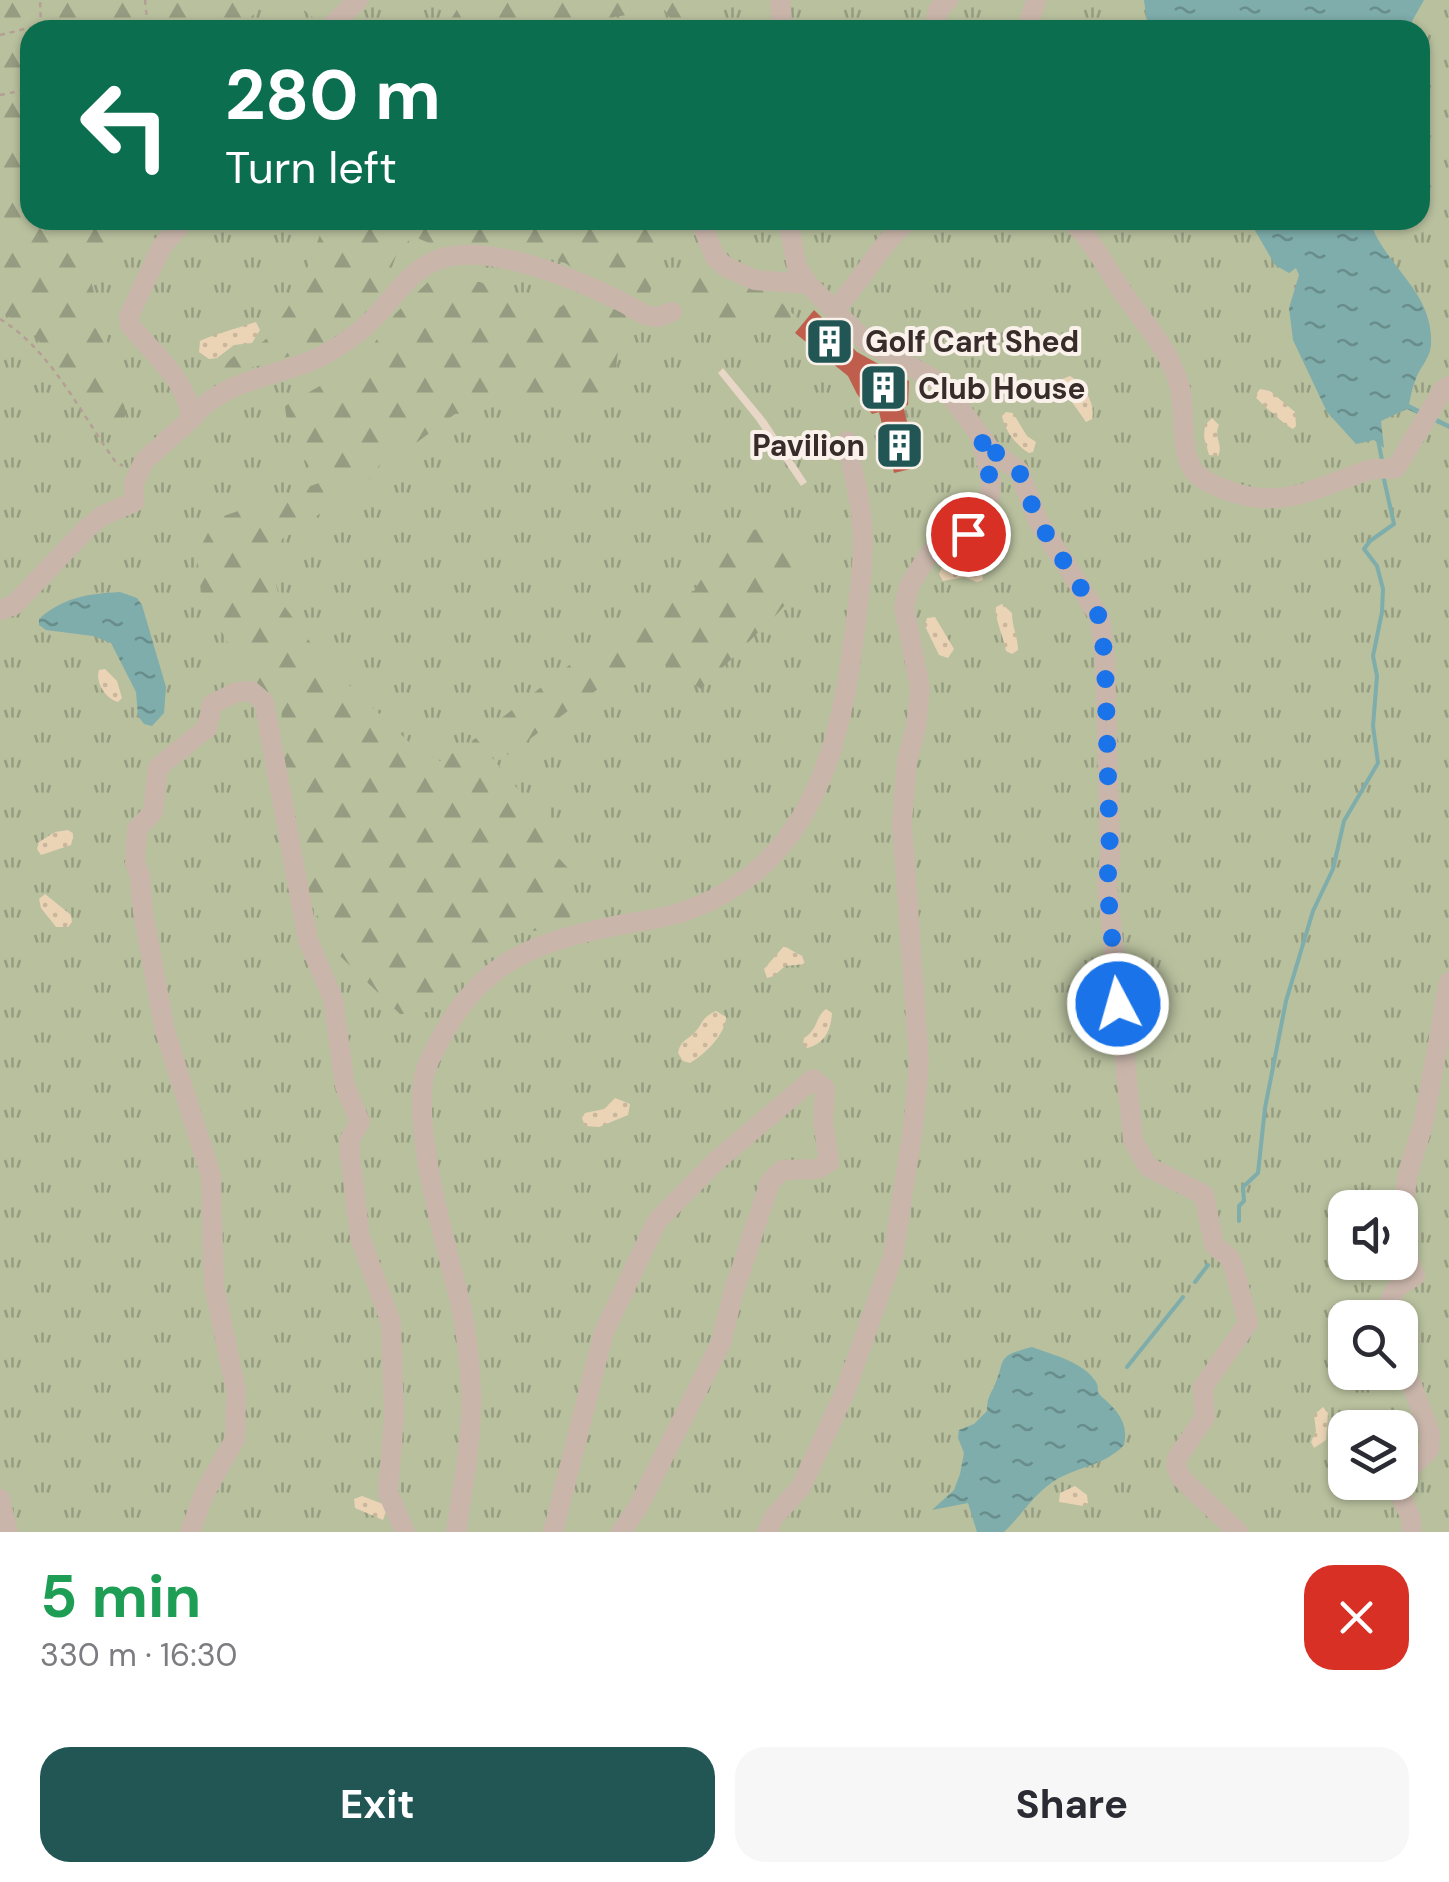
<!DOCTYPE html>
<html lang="en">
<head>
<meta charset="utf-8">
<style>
	body { margin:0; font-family:"DM Sans",sans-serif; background:#f7f7f7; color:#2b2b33; height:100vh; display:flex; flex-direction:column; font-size:38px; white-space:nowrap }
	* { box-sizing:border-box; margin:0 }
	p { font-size:32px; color:#7c7c81 }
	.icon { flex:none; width:55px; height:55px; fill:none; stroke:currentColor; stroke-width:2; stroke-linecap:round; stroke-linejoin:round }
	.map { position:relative; height:1532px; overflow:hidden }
	.sheet { display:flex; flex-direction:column; background:#fff; flex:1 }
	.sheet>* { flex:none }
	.hud { position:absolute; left:20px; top:20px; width:1410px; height:210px; border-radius:30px; box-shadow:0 2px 8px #0004; background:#0b6e4f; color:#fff; overflow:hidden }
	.tools { position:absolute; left:1328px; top:1190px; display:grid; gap:20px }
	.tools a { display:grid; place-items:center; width:90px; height:90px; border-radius:20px; background:#fff; box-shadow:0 2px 8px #0004; font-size:50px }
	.pin { position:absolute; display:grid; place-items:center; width:85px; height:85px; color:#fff; margin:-42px; border:5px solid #fff; border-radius:50%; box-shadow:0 2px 10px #0007 }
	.me { position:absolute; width:110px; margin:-55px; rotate:354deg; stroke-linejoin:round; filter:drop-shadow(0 0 8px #0008) }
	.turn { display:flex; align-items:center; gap:35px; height:210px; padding:0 40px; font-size:45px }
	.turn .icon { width:130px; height:130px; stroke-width:2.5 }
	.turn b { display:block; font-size:70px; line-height:85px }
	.round { display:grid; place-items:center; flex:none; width:105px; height:105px; border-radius:30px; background:#f7f7f7 }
	.head { display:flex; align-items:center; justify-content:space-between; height:170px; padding:0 40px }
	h1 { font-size:60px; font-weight:700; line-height:75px; color:#1e9e55 }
	.button { display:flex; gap:20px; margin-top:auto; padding:20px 40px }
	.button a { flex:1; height:115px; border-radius:30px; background:#215655; color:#fff; font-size:40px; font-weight:700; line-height:115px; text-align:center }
	.button a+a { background:#f7f7f7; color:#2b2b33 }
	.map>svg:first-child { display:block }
	.grass { fill:url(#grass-tufts); fill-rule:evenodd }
	.forest { fill:url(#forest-firs) }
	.sand { fill:url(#sand-dots) }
	.plaza { fill:#e8d6c6 }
	.water { fill:url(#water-ripples) }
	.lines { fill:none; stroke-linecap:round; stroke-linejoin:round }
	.stream { stroke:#7eadab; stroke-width:4 }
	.building { fill:#c05e4d }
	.path { stroke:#b59f94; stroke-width:2.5; stroke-dasharray:5 5; stroke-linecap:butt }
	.minor { stroke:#c9b5aa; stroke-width:20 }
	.route { stroke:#1a73e8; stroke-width:18; stroke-dasharray:0 32.4 }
	.labels { text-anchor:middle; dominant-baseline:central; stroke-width:8; stroke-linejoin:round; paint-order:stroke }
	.poi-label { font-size:30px; font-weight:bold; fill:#372c29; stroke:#f9f1ea; text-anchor:start }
</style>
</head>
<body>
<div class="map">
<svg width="1449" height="1532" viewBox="0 0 1449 1532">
	<defs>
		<pattern id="grass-tufts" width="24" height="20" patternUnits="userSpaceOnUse" patternTransform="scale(2.5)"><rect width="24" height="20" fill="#b8c09e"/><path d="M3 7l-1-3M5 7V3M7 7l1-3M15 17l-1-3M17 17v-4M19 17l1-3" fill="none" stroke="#969c81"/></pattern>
		<pattern id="forest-firs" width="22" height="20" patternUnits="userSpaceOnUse" patternTransform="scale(2.5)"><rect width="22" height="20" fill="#b8c09e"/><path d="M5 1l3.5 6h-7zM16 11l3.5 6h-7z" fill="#969c81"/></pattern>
		<pattern id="sand-dots" width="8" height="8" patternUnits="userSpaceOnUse" patternTransform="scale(2.5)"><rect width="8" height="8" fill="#ebd4b6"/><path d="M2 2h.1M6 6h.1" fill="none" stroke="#cab69c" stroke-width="1.8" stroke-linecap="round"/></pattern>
		<pattern id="water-ripples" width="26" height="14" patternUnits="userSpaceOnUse" patternTransform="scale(2.5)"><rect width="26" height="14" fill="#7eadab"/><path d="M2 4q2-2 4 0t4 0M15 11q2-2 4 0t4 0" fill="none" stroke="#688d8b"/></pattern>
	</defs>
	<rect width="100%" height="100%" fill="#f1e6de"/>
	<path class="grass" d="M194 0H1449V1532H0V279L41 220H1420V30H173ZM1345 1208H1400V1262H1345ZM1345 1318H1400V1372H1345ZM1345 1428H1400V1482H1345Z"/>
	<g class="forest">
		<polygon points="0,0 266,0 247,22 251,30 30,30 30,220 141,220 135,222 118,249 90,255 88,270 126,412 121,432 110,434 94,424 34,334 0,311"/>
		<polygon points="292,0 329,0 317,21"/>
		<polygon points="463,0 701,0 710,7 716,30 678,30 664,9 595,20 571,30 444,30"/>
		<path d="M326 220H612L665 232 648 301 600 286 565 263 516 250 443 249 415 237 398 248C372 345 303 351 220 377 232 346 247 356 266 339 272 335 276 325 280 320 304 285 310 258 326 220Z"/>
		<polygon points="697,220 742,220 738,260 725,277 765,286 797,318 787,326 761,323 740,330 685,312 675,282 688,266 709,265"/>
		<path d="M428 282H480L532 305 561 307 577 292 637 317 620 333 614 386 605 387 594 396 576 400 508 403 493 395 469 413 455 414 408 449 387 455 366 483 282 539 276 558 275 581 280 600 323 660 411 744 440 761 476 738 521 793 549 811 548 847 569 869 570 925 504 936 460 971 427 1012 400 1014 340 956 311 904 280 746 282 707 244 672 201 594 197 554 215 519 322 482C304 461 287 436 285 406L360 363 395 314Z"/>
		<polygon points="776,526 815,570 778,613 701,689 647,653 508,755 490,727 671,586 694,591 702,578 699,565 742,532"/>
	</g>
	<g class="sand">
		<path d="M256 322 260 330 252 343 234 345 217 358 209 359 199 352 200 341C209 336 244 326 256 322Z"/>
		<path d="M1070 376C1083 383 1096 404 1092 419L1086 422 1060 385V380Z"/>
		<path d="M1260 389 1270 391 1295 412 1296 426 1293 429C1287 427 1258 401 1255 396Z"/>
		<path d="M1006 412 1013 413 1027 436 1036 442 1033 452 1029 453C1016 445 1005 431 1002 416Z"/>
		<path d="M1212 418 1219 425C1213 437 1224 445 1218 456L1209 455 1204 437 1205 425Z"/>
		<polygon points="961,558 976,560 981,565 983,580 977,582 964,577 943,581 939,574 943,565"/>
		<path d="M1002 604 1012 613C1012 627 1018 637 1018 650L1012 654 1006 651C1004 638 994 617 996 607Z"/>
		<polygon points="935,617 954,649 948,658 939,655 925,626 927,618"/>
		<path d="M105 669 117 681 122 698 118 702C106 699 95 683 99 670Z"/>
		<polygon points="68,830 74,834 71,845 41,855 37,849 39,842 55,832"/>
		<polygon points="45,894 71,915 72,922 68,927 56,927 41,908 39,899"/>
		<polygon points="784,946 802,956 805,964 785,966 774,976 767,978 764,969"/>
		<path d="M826 1009 832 1013C831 1031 824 1044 807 1048L803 1045 804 1038C818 1030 815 1017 826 1009Z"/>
		<path d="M716 1011 726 1017C726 1034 704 1055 690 1063L683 1061 678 1053C681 1040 685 1042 693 1034 704 1024 699 1019 716 1011Z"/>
		<polygon points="615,1098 630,1104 628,1115 599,1127 585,1126 582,1118 585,1113 604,1109"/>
		<polygon points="1323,1407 1328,1413 1326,1440 1314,1448 1311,1442 1316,1431 1314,1415"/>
		<polygon points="1075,1486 1087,1495 1088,1503 1083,1506 1059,1502 1060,1493"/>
		<polygon points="362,1496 383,1504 386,1511 383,1520 355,1508 354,1499"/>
	</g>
	<polygon class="plaza" points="723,368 766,420 807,482 801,486 756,420 718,373"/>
	<g class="water">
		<polygon points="1144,0 1424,0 1407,30 1148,30"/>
		<path d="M1249 220H1370C1383 266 1434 290 1431 345 1430 359 1419 368 1415 381 1412 388 1411 396 1409 404L1449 424V429L1407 409 1381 421 1384 448 1374 440 1356 444 1327 412 1293 340 1289 308 1299 275 1296 268 1289 273 1275 265Z"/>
		<path d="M120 592 137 598 142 605 166 687 164 713 152 726 144 724 138 716 136 692 111 643 93 636 46 630 39 625V619C64 597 87 594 120 592Z"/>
		<path d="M1032 1347C1053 1355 1084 1362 1096 1382 1100 1389 1095 1390 1102 1397 1117 1410 1129 1423 1124 1445 1104 1466 1078 1466 1054 1481 1033 1495 1022 1515 1004 1532H977L968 1503 932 1510 954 1490 960 1474 964 1453 958 1438 959 1430 974 1424 987 1411C987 1400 989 1396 994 1387 1007 1358 994 1357 1032 1347Z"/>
	</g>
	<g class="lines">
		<g class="stream">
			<polyline points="1378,440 1382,460"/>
			<polyline points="1239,1221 1239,1206 1244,1201 1243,1187 1258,1173 1265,1108 1286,1001 1313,911 1333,869 1344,821 1378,763 1373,726 1377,676 1373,656 1382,612 1383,589 1377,566 1364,549 1370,541 1394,524 1383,475"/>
			<polyline points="1195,1282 1208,1265"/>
			<polyline points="1127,1367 1183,1297"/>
		</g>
	</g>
	<polygon class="building" points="814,310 857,352 909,381 908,405 903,406 919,467 894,473 879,412 872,414 857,394 848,376 795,333"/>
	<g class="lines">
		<g class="path">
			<polyline points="145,0 148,30"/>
			<polyline points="0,35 41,25 40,0"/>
			<polyline points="0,95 30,89"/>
			<path d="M0 319C51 350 81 414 115 461L123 466"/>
			<polyline points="779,455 812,432"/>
		</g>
		<g class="minor">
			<polyline points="780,0 783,30"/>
			<polyline points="327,30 358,0"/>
			<polyline points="934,30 938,10 948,0"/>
			<polyline points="1027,30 1036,0"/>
			<polyline points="700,220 715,257 726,267 755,280 808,284 866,342 941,383 980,435 991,480 989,502 979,520 967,533 929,554 909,586 904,607 920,688 916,728 907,760 902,822 919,1062 913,1129 893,1256 845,1392 801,1487 774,1517 767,1532"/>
			<polyline points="788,220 797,267 808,284"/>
			<path d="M1071 220C1093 241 1107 269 1124 294 1146 326 1167 345 1179 384 1187 410 1179 442 1191 466 1197 478 1209 483 1221 488 1278 512 1313 489 1366 471 1376 467 1386 470 1396 468L1443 390 1449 386"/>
			<path d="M834 310C861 282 878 247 908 220"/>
			<path d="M192 418C225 376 286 377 329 352 343 344 360 332 372 320 395 297 412 265 447 257 495 246 573 278 616 299 629 304 643 318 658 317 659 317 671 312 672 312"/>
			<polyline points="982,438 990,449 1019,471 1038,521 1100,618 1105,659 1110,856 1107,882 1133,1140 1148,1167 1204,1195 1214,1245 1229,1257 1234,1268 1248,1323 1203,1387 1205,1417 1177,1458 1176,1466 1181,1478 1238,1532"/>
			<path d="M0 610 14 605 88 527 102 516 134 502V483L144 461 192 418C184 376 155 356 130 325L129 316 162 246 185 220"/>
			<path d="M1390 1318C1387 1294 1395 1287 1415 1276L1407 1257 1402 1220 1407 1177 1424 1121 1449 982"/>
			<polyline points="1400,1354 1430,1433 1429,1450 1400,1478"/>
			<path d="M1398 1482C1398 1501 1415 1513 1411 1532"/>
			<polyline points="0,1499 8,1532"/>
			<polyline points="190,1532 204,1494 235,1439 236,1390 214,1286 211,1176 165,1031 143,912 140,876 135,863 137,829 153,812 158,767 207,728 212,704 237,692 251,691 264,702 308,940 333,999 345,1086 360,1122 350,1139 350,1155 360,1237 391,1323 394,1416 388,1493 405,1532"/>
			<path d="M456 1532C463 1486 473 1435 471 1389 470 1362 466 1332 461 1306 448 1251 405 1112 429 1061 473 969 517 946 614 926 638 921 665 919 688 910 812 865 841 746 855 629 859 594 865 558 862 523 860 496 852 468 847 441"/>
			<polyline points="553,1532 604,1332 657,1221 715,1162 813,1079 825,1089 823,1122 829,1162 817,1169 782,1170 770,1182 733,1294 721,1343 638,1507 621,1532"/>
		</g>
	</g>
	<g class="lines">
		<path class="route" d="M968 534C995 502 993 473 980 435L990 448 1019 471 1038 521 1100 618 1105 660 1110 856 1107 882 1118 1004"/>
	</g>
	<defs>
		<symbol id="building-square" viewBox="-11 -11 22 22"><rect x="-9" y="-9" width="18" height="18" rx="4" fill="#215655" stroke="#f9f1ea"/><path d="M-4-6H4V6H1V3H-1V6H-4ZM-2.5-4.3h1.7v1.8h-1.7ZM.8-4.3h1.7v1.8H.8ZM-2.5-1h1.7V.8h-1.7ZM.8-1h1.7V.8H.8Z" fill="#fff"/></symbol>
	</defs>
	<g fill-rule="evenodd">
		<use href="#building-square" x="802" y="314" width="55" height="55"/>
		<use href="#building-square" x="856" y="360" width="55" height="55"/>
		<use href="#building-square" x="872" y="418" width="55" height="55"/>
	</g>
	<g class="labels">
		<g class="poi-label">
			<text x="865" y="341">Golf Cart Shed</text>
			<text x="918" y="388">Club House</text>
			<text x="865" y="445" text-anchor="end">Pavilion</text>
		</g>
	</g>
</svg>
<div class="tools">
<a><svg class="icon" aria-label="sound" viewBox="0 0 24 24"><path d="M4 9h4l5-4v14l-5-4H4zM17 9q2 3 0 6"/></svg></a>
<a><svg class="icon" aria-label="search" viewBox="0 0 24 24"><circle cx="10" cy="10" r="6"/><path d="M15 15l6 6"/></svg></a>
<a><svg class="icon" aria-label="layers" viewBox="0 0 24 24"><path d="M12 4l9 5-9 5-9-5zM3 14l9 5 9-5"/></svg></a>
</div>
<div class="pin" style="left:968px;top:534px;background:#d93025"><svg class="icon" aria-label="arrive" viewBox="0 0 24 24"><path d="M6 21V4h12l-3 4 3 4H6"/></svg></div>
<svg class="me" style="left:1118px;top:1004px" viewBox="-20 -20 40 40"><circle r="17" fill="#1a73e8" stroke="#fff" stroke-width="3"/><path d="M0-11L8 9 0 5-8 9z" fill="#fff"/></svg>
<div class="hud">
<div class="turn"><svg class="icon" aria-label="left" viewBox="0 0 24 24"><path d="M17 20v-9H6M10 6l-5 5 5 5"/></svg><div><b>280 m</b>Turn left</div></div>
</div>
</div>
<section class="sheet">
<div class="head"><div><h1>5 min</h1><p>330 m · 16:30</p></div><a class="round" style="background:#d93025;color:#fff"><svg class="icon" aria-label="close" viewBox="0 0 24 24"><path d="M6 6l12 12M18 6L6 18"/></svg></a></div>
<div class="button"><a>Exit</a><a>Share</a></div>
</section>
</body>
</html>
